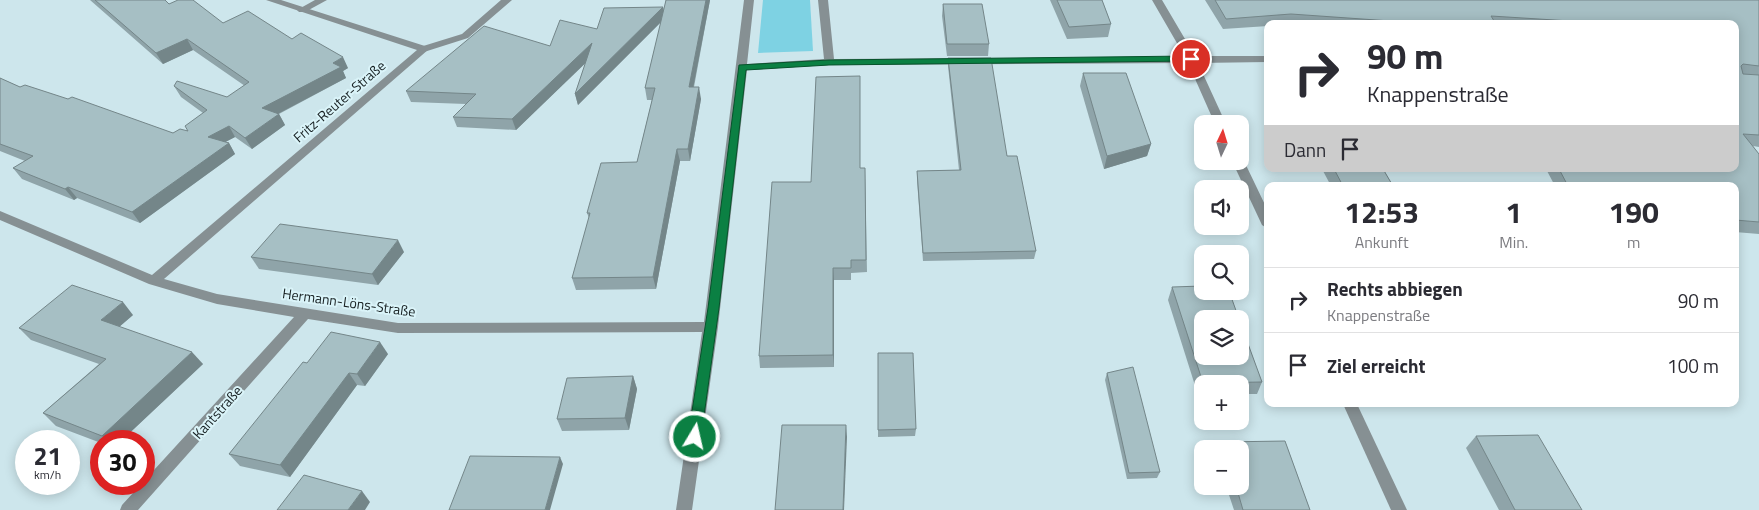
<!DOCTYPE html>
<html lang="de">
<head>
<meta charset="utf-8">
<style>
	body { margin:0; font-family:"Titillium Web",sans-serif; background:#f2f2f3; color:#2b2b33; height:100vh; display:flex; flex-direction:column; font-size:19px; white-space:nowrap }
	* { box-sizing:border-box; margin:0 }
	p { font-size:16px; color:#7c7c81 }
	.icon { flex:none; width:28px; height:28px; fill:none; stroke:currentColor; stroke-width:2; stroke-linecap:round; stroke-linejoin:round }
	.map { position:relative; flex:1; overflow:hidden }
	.side { position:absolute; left:1264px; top:182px; width:475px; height:225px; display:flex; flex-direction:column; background:#fff; border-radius:10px; box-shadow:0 2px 12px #0003 }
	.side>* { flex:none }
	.top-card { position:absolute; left:1264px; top:20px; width:475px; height:152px; border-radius:10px; box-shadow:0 2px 12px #0003; background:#fff; color:#2b2b33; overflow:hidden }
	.needle { width:32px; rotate:4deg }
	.tools { position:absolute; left:1194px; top:115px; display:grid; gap:10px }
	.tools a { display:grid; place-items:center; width:55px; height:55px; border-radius:10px; background:#fff; box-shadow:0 2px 12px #0003; font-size:25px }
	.speed { position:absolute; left:15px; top:430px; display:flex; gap:10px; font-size:25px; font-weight:700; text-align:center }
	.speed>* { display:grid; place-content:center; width:65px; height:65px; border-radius:50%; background:#fff; box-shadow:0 2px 12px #0003; line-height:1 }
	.speed small { font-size:12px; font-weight:400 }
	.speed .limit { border:8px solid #d22; background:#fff; color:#111 }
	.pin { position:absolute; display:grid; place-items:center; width:42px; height:42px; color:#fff; margin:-21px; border:2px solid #fff; border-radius:50%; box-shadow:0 1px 5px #0007 }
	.me { position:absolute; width:55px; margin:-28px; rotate:9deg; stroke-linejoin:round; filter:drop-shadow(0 0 4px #0008) }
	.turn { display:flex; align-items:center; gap:18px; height:105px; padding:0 20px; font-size:22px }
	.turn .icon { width:65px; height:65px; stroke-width:2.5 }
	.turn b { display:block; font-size:35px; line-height:42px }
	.then { display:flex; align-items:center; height:48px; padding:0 20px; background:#0003; gap:10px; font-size:19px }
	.eta { display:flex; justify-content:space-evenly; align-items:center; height:85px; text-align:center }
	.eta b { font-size:30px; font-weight:700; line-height:35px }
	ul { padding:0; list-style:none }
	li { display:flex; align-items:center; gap:15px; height:65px; padding:0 20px; border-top:1px solid #e1e1e2 }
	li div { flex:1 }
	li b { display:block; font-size:19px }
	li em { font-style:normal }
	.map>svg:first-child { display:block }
	.green { fill:#7ed2e3 }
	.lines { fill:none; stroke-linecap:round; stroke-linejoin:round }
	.service { fill:#869093; fill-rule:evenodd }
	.minor { fill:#869093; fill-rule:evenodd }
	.wall { fill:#8fa4a9 }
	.shaded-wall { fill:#748689 }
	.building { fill:#a6bfc4; stroke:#748689 }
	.route { fill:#0b8043; stroke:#07532c }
	.labels { text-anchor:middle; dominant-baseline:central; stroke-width:4; stroke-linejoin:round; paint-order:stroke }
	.street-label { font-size:14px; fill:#161f21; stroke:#daf4f9 }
</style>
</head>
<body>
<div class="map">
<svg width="1759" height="510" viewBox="0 0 1759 510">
	<rect width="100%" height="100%" fill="#cde6ec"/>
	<polygon class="green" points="763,0 810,0 813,51 758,53"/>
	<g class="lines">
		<g class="service">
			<polygon points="315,0 327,0 305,12 299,12 297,10"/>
			<polygon points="501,0 512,0 468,38 424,52 419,49 420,47 462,34"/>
		</g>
		<g class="minor">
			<polygon points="266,0 281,0 428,47 429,49 164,279 217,294 398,323 704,322 744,0 754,0 747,64 824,59 818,0 828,0 834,59 1185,57 1152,0 1162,0 1195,56 1268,56 1268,62 1198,63 1226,124 1215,124 1188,63 829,65 747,70 718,327 692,510 676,510 702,332 398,333 308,319 138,510 120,510 122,505 294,317 217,304 149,284 0,220 0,211 152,275 417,50"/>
			<polygon points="1240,158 1244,161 1268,211 1268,229 1262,225 1232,161 1240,161"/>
			<polygon points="1343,404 1357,404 1407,510 1391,510"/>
		</g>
	</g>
	<g class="wall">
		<polygon points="90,0 165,0 169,4 223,23 292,39 348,68 343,71 346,78 279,114 285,125 252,149 235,137 225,142 229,143 235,154 140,223 77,198 74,200 22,179 13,168 25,161 0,151 0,78 20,87 173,133 188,131 203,113 181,97 174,86 227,97 245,86 193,50 163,64"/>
		<polygon points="666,0 710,0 694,87 701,99 690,161 680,161 656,289 576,290 572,278 589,218 587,213 637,162 652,100 647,100 645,88 661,22 578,105 575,94 586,62 516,130 457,127 453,117 466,104 411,102 406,91 550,46 597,29 663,7 664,10"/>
		<polygon points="1050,0 1102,0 1111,24 1108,37 1067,39"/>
		<polygon points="1205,0 1759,0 1759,147 1753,146 1759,154 1759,234 1735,232 1735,186 1555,186 1546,169 1735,169 1735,24 1268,24 1268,26 1223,29"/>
		<polygon points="943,4 989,44 988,56 947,56 942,16"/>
		<polygon points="948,58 1007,156 1036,251 1034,259 923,261 917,180 917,171 959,170 948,66"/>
		<polygon points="1083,73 1151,144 1147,156 1104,169 1080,86"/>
		<polygon points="860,168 865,168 867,272 851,273 851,280 834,280 834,367 760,368 759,356 811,182"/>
		<polygon points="1322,169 1383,169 1393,186 1331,186"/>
		<polygon points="404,252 378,285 259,269 251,257"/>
		<polygon points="1172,287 1262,382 1257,394 1240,394 1240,384 1202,384 1202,395 1198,395 1168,300"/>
		<polygon points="133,315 119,327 203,364 121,441 101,441 101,443 56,426 43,413 99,364 31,340 19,328"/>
		<polygon points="878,353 916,429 915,436 878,437"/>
		<polygon points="388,354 365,386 357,385 290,477 240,466 229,454 307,363"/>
		<polygon points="1107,373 1160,472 1157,478 1127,479 1105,380"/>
		<polygon points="633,376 637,389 629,430 562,431 557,419"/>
		<polygon points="1476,436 1582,510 1499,510 1466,448"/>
		<polygon points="1285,441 1310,510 1234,510 1226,486 1240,486 1240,449 1219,449 1222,442"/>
	</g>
	<g class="shaded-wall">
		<polygon points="706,0 710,0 691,99 689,87"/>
		<polygon points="663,7 665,18 578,105 575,94"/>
		<polygon points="187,39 193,50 163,64 156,53"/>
		<polygon points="592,43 595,54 516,130 512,119"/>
		<polygon points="343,57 348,68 343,71 346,78 268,119 262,108 333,63"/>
		<polygon points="699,87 701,99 690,161 688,149"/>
		<polygon points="279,114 285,125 252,149 245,138"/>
		<polygon points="229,126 235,137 214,148 208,137"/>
		<polygon points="229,143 235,154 140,223 132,212"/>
		<polygon points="1151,144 1147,156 1104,169 1107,156"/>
		<polygon points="677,149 680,161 656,289 653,277"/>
		<polygon points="68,187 77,198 74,200 65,189"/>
		<polygon points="398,240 404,252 378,285 372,274"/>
		<polygon points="833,268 834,280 834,367 833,355"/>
		<polygon points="123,302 133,315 112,333 101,320"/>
		<polygon points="380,342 388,354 365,386 357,374"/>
		<polygon points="192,352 203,364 121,441 107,441 102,436"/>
		<polygon points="349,373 357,385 290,477 280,465"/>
		<polygon points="633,376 637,389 629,430 625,418"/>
		<polygon points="846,425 847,437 844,510 843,510"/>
		<polygon points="560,457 563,464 550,510 545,510"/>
		<polygon points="362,491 370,502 365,510 348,510"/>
	</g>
	<g class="building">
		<polygon points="95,0 165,0 169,4 178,0 193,0 223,23 248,11 292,39 301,33 343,57 333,63 341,67 262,108 279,114 245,138 229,126 208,137 229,143 132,212 68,187 65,189 13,168 33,156 0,144 0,78 20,87 25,85 68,99 72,97 173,133 180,129 188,131 185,126 207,110 174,86 177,81 227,97 249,82 187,39 156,53"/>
		<polygon points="666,0 706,0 689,87 699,87 688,149 677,149 653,277 572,278 590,213 587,213 601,163 637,162 655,88 645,88"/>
		<polygon points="1057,0 1102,0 1111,24 1069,27"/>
		<polygon points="1215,0 1759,0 1759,66 1743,64 1741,66 1743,74 1759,75 1759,135 1743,134 1759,154 1759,222 1735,220 1735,186 1568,186 1559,169 1735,169 1735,24 1587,24 1586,22 1491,16 1496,24 1433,24 1291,14 1226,19"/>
		<polygon points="943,4 982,4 989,44 947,44"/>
		<polygon points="663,7 575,94 592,43 512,119 453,117 476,94 406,91 484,26 550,46 560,20 597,29 604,8"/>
		<polygon points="948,58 991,58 1007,156 1017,156 1036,251 923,253 917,171 961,170"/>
		<polygon points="1083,73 1126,73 1151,144 1107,156"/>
		<polygon points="860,76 860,168 865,168 866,260 851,260 851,268 833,268 833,355 759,356 772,182 811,182 816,77"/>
		<polygon points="1334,169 1383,169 1393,186 1343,186"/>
		<polygon points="280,224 398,240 372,274 251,257"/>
		<polygon points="72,285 123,302 101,320 192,352 102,436 43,413 106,359 19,328"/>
		<polygon points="1202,286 1202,291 1229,291 1239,319 1202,319 1202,356 1240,356 1240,322 1262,382 1203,383 1172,287"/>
		<polygon points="331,332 380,342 357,374 349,373 280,465 229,454 303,362 307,363"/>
		<polygon points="878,353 913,353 916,429 878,430"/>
		<polygon points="1133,367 1160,472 1129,473 1107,373"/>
		<polygon points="633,376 625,418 557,419 567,378"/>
		<polygon points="782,425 846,425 843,510 775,510"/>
		<polygon points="1538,435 1582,510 1515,510 1476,436"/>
		<polygon points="1285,441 1310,510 1243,510 1236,486 1240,486 1240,449 1224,449 1222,442"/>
		<polygon points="470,456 560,457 545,510 449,510"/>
		<polygon points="304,475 362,491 348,510 277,510"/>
	</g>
	<polygon class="route" points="1191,56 1196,59 1194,61 829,65 746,70 719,308 701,437 699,441 695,442 690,441 688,437 708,308 739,65 829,60"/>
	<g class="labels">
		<g class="street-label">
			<text transform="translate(339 101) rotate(-41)">Fritz-Reuter-Straße</text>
			<text transform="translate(349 302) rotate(8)">Hermann-Löns-Straße</text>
			<text transform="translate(217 412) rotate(-48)">Kantstraße</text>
		</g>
	</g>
</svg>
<div class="tools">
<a><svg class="needle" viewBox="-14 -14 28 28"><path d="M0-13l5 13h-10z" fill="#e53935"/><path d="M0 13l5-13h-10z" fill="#7c7c81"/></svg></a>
<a><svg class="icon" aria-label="sound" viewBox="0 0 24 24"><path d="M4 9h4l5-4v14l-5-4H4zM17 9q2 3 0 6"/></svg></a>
<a><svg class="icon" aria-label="search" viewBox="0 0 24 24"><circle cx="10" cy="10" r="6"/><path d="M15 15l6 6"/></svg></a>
<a><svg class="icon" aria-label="layers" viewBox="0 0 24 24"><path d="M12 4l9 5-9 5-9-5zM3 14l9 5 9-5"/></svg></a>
<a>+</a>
<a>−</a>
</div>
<div class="speed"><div>21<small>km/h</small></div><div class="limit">30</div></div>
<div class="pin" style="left:1191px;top:59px;background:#d93025"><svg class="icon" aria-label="arrive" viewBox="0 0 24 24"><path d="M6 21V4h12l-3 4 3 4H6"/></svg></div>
<svg class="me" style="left:695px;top:437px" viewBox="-20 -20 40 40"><circle r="17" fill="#0b8043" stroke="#fff" stroke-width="3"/><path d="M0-11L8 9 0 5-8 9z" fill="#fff"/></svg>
<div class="top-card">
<div class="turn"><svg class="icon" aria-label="right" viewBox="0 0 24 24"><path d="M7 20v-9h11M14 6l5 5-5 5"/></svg><div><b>90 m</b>Knappenstraße</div></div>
<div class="then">Dann<svg class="icon" aria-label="arrive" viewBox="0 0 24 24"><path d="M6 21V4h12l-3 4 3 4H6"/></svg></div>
</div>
<section class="side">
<div class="eta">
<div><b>12:53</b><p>Ankunft</p></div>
<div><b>1</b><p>Min.</p></div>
<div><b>190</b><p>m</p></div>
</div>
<ul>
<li><svg class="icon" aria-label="right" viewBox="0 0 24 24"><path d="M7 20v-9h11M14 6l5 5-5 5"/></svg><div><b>Rechts abbiegen</b><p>Knappenstraße</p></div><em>90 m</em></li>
<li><svg class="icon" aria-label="arrive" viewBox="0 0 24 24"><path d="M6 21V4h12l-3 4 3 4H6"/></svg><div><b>Ziel erreicht</b></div><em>100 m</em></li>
</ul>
</section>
</div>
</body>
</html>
